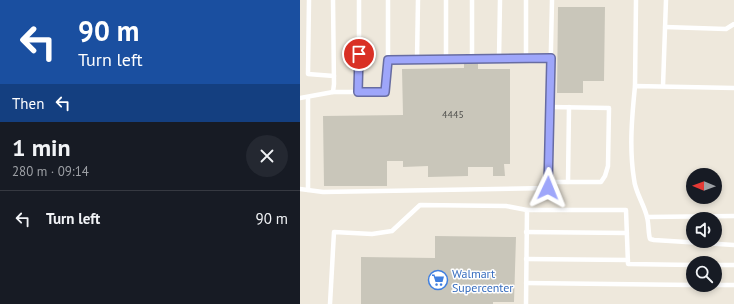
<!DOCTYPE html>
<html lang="en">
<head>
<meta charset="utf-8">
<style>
	body { margin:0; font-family:"PT Sans",sans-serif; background:#242831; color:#f1f3f6; height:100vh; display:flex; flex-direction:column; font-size:15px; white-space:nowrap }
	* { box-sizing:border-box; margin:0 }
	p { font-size:13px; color:#9ea1a6 }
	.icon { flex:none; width:22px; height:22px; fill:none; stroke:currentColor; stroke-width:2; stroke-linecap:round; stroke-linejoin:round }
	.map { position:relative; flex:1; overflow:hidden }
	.side { display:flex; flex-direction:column; background:#171b24; width:300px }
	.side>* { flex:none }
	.top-card { background:#1a4fa0; color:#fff; overflow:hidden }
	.needle { width:26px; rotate:271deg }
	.buttons { position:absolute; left:386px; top:168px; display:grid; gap:8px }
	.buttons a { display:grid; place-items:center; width:36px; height:36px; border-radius:50%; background:#171b24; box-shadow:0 2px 6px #0003; font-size:20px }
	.pin { position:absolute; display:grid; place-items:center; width:34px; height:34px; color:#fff; margin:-17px; border:2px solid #fff; border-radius:50%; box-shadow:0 1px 4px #0007 }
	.me { position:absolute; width:44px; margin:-22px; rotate:2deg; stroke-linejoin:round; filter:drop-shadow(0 0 3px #0008) }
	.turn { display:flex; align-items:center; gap:14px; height:84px; padding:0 12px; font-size:18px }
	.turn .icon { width:52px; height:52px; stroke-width:2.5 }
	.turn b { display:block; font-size:28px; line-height:34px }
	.then { display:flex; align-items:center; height:38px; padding:0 12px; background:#0003; gap:8px; font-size:15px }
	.round { display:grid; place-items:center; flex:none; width:42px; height:42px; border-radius:21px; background:#242831 }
	.summary { display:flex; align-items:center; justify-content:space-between; height:68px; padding:0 12px }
	h1 { font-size:24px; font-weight:600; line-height:30px }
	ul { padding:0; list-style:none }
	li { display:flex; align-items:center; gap:12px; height:56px; padding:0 12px; border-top:1px solid #363941 }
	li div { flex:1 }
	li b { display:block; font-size:15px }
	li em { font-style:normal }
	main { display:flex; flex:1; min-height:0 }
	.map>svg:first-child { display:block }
	.building { fill:#c9c6ba }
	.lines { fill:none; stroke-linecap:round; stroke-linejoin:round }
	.service { stroke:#fff; stroke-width:4.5 }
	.route-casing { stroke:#676ca2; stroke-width:10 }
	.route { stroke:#9ea6fa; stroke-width:7 }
	.labels { text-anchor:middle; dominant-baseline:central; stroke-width:3; stroke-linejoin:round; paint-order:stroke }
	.number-label { font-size:10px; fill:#52524f }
	.shop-label { font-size:12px; fill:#366cbe; stroke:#fff; text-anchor:start }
</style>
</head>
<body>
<main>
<section class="side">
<div class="top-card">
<div class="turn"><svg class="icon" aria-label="left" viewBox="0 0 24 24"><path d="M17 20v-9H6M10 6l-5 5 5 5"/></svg><div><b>90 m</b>Turn left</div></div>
<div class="then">Then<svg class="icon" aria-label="left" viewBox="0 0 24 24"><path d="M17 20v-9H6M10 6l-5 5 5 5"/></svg></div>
</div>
<div class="summary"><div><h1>1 min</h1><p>280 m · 09:14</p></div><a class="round"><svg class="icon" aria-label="close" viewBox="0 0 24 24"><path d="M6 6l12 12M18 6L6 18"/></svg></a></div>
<ul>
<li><svg class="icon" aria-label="left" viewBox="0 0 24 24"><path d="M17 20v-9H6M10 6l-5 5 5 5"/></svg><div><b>Turn left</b></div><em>90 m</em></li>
</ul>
</section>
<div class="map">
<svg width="434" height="304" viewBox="0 0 434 304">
	<rect width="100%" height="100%" fill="#eee8dc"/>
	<g class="building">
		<polygon points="258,7 305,7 304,81 283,81 283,93 257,93"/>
		<polygon points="164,63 178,63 178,69 210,69 210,164 204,164 205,176 193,176 193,167 168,167 168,176 128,177 128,166 103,167 103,161 87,161 87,186 24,186 23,116 103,115 102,69 164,68"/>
		<polygon points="135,236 216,237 214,302 193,302 193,304 61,304 61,257 135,258"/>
	</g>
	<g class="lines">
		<g class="service">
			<polyline points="9,0 8,74 34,76"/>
			<polyline points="365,27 426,29 434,24"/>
			<polyline points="146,59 146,0"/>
			<polyline points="172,59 172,0"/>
			<polyline points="199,59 200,0"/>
			<polyline points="226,59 226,0"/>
			<polyline points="88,60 251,58"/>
			<polyline points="117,60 118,0"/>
			<polyline points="335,86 336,0"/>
			<polyline points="363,86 366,0"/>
			<path d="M434 88 335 86C332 116 329 148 334 179 335 192 344 204 347 217 349 224 348 232 350 239L354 240 434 245"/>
			<polyline points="33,92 34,84 33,0"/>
			<polyline points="59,92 59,0"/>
			<polyline points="8,97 8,190"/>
			<polyline points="0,98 33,92 85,92 88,60 88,0"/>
			<polyline points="249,182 301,182 305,176 308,166 309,108 250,107"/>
			<polyline points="268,182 269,107"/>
			<polyline points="0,189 23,192 248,188 252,0"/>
			<polyline points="347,217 434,216"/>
			<polyline points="226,232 327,233"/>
			<polyline points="226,259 328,260"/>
			<polyline points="415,265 434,265"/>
			<polyline points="226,283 393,285"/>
			<polyline points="415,285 434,285"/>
			<polyline points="30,304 34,232 72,234 92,231 120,205 206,206 227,210"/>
			<polyline points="226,304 227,210 326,210 328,264 393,265"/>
		</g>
	</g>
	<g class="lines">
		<defs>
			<polyline id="route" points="59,54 58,92 85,92 88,60 251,58 248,188"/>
		</defs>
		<use href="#route" class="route-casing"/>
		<use href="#route" class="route"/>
	</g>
	<defs>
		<symbol id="supermarket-ring" viewBox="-11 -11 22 22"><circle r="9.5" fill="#fff" stroke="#3f7fe0" stroke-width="1.5"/><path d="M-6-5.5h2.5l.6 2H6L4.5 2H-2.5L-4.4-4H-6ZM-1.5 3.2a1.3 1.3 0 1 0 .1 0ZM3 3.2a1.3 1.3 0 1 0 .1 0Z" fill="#3f7fe0"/></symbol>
	</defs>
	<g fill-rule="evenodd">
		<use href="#supermarket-ring" x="127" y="269" width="22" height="22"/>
	</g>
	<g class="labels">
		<g class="number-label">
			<text x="153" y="114">4445</text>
		</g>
		<g class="shop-label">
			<text x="152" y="273">Walmart<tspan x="152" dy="14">Supercenter</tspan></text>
		</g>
	</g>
</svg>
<div class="buttons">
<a><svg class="needle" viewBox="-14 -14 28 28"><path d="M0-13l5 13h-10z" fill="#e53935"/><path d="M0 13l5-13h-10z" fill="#9ea1a6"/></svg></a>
<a><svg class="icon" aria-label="sound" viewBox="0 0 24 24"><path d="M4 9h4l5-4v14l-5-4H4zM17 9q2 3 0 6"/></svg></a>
<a><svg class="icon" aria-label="search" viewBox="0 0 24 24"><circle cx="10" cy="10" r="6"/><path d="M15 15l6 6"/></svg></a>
</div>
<div class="pin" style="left:59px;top:54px;background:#d93025"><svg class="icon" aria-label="arrive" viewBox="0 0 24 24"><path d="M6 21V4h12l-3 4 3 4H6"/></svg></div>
<svg class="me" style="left:248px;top:188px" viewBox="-20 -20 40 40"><path d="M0-17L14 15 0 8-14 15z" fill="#9ea6fa" stroke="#fff" stroke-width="4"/></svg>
</div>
</main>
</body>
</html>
